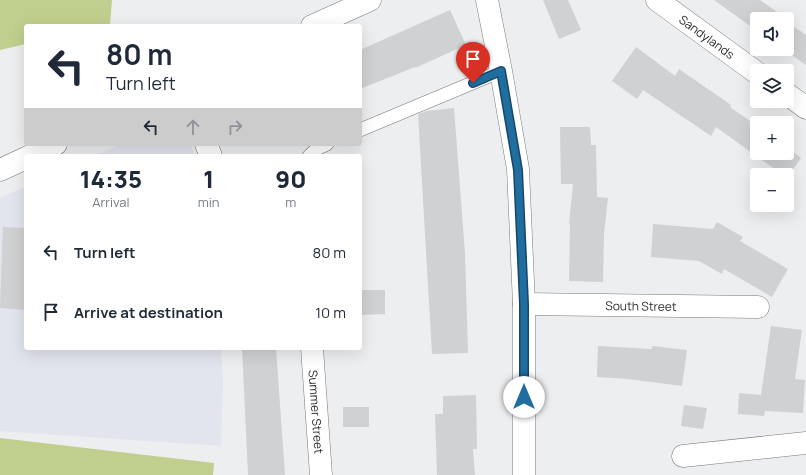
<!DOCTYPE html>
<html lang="en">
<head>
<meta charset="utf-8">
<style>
	body { margin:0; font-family:Manrope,sans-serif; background:#f2f2f3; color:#1f2937; height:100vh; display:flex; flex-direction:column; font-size:15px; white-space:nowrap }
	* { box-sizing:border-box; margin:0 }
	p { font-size:13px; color:#747a83 }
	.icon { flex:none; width:22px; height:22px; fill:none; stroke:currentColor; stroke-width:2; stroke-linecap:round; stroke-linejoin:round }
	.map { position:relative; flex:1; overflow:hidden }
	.panel { position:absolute; left:24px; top:154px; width:338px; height:196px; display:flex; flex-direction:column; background:#fff; border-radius:4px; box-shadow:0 4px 16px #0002 }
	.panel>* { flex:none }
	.hud { position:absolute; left:24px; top:24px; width:338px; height:122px; border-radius:4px; box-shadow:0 4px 16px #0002; background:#fff; color:#1f2937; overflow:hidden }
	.fabs { position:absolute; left:750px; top:12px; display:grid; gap:8px }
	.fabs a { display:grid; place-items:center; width:44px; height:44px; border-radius:4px; background:#fff; box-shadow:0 4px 16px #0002; font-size:20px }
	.pin { position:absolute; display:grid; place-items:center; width:34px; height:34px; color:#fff; margin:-41px -17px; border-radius:50% 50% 50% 0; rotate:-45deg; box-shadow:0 0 4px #0007 }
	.pin .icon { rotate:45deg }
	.me { position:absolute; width:44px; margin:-22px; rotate:0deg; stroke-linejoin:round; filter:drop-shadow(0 0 3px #0008) }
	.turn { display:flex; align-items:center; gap:14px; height:84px; padding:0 16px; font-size:18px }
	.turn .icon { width:52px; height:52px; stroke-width:2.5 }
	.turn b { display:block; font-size:28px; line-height:34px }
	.lanes { display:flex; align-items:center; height:38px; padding:0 16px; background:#0003; justify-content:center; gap:20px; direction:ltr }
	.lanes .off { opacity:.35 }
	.eta { display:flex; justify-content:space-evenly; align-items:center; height:68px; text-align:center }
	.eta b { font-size:24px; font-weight:800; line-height:28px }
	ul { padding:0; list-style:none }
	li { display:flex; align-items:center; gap:12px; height:60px; padding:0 16px }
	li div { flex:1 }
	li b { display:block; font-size:15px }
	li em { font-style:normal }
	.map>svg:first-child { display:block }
	.built { fill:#e2e4ee }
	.green { fill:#c1cf8e }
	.building { fill:#d0d1d3 }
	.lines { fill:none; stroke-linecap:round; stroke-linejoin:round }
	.lane-casing { stroke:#78797b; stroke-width:14 }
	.street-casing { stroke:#78797b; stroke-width:23 }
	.lane { stroke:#fff; stroke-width:13 }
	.street { stroke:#fff; stroke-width:22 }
	.route-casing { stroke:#154768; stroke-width:10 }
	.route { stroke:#206da0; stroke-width:7 }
	.labels { text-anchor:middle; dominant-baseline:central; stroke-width:3; stroke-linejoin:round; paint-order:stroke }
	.street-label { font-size:12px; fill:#2b2b2c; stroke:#fff }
</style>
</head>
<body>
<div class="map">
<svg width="806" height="475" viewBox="0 0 806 475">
	<rect width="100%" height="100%" fill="#edeef0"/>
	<g class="built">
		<polygon points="122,144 191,144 194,156 95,156"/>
		<polygon points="26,186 26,348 221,348 223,384 221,446 0,431 0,198"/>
	</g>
	<g class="green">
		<polygon points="0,0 112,0 110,25 26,26 26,44 0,50"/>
		<polygon points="0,438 214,463 213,475 0,475"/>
	</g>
	<g class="building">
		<polygon points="543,0 568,0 581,30 559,39"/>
		<polygon points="714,0 760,0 780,14 779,16 783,19 757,19 757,31"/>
		<polygon points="450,10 466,45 415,68 415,67 360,89 360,50"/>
		<polygon points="787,22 806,35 806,65 783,49 787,49"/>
		<polygon points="636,47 675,76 679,69 731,105 730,107 757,126 757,153 787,153 787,147 801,158 787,178 787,175 783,175 716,127 711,136 643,90 637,99 612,81"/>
		<polygon points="454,108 465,253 468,353 432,354 418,114 427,111"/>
		<polygon points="560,127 590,127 591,145 596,145 597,197 608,198 604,233 603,282 569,281 570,225 569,224 573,184 561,184"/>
		<polygon points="717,222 743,237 740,241 788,269 772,297 724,269 722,274 699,261 651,257 653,224 713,229"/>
		<polygon points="3,227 26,228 26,310 0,308"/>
		<polygon points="360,290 385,290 385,314 360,315"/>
		<polygon points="771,326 802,330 795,379 805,380 803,413 765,411 764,416 738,414 739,393 761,395"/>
		<polygon points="598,346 652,349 652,346 687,350 682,386 628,379 597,377"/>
		<polygon points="242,348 276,348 285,475 248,475"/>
		<polygon points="476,395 477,449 473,449 475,475 437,475 435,414 443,414 443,396"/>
		<polygon points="684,405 707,408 703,429 681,426"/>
		<rect x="343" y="407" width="26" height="20"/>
	</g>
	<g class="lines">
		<defs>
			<g id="lane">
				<polyline points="360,130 501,71"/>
				<polyline points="309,156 318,148 327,144"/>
			</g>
			<g id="street">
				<polyline points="487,0 501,71 518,169 524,304 524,475"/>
				<path id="s1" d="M657 0 757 73"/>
				<polyline points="312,26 370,0"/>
				<polyline points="787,94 806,108"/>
				<polyline points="206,144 211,156"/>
				<polyline points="30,156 56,144"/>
				<polyline points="0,170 26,158"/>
				<path id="s2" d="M524 304 758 307"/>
				<path id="s3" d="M312 348 321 475"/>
				<polyline points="683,456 806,443"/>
			</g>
		</defs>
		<use href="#lane" class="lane-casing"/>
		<use href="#street" class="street-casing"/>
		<use href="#lane" class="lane"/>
		<use href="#street" class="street"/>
	</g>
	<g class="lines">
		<defs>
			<polyline id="route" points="473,83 501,71 518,170 524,304 524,397"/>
		</defs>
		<use href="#route" class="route-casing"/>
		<use href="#route" class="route"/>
	</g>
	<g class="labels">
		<g class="street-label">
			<text stroke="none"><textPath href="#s1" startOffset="62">Sandylands</textPath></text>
			<text stroke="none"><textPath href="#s2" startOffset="117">South Street</textPath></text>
			<text stroke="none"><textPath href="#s3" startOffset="64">Summer Street</textPath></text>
		</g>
	</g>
</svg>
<div class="fabs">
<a><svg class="icon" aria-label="sound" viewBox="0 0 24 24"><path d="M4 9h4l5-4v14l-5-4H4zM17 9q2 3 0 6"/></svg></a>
<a><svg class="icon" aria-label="layers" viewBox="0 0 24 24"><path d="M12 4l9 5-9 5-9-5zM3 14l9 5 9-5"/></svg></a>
<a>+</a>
<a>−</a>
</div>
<div class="pin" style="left:473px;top:83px;background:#d93025"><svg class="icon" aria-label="arrive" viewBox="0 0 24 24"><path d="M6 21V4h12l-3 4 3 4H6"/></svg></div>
<svg class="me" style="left:524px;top:397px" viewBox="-20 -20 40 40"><circle r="19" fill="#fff"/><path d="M0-13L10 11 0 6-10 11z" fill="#206da0"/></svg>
<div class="hud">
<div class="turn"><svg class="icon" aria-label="left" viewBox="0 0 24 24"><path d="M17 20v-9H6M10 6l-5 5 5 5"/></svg><div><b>80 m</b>Turn left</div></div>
<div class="lanes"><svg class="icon" aria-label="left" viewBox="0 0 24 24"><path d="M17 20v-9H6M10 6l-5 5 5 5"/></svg><svg class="icon off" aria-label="ahead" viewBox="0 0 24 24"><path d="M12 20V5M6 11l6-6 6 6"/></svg><svg class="icon off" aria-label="right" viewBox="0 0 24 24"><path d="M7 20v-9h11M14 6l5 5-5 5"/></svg></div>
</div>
<section class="panel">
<div class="eta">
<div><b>14:35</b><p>Arrival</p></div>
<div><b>1</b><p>min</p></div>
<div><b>90</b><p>m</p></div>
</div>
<ul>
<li><svg class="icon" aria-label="left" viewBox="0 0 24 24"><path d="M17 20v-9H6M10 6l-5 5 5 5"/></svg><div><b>Turn left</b></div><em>80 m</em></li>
<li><svg class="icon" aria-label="arrive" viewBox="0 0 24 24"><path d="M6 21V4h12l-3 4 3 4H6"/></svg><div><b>Arrive at destination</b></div><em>10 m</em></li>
</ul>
</section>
</div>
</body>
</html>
